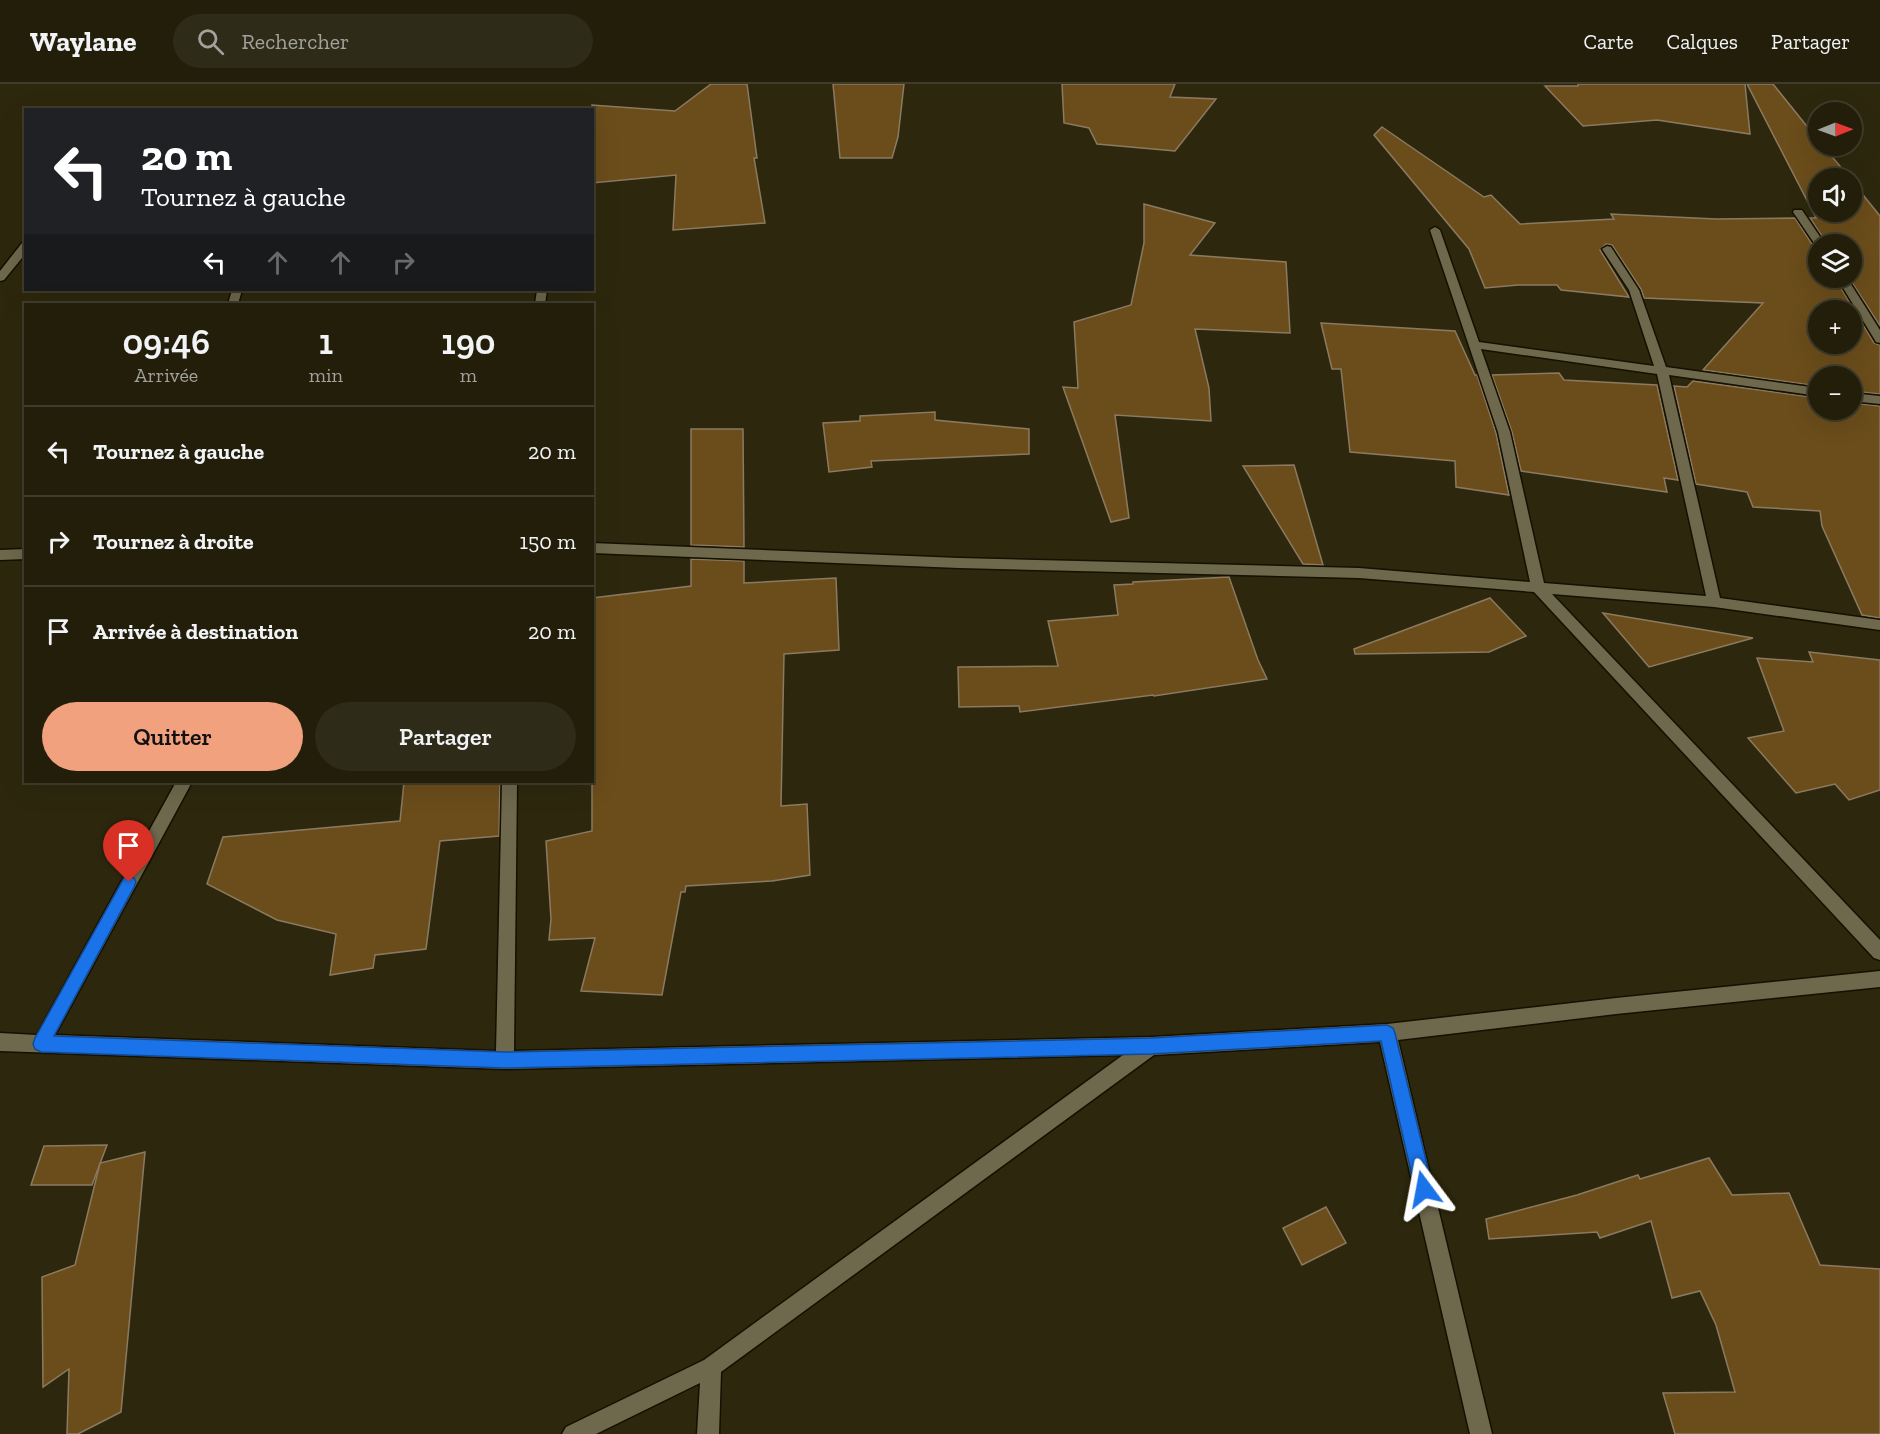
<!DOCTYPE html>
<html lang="fr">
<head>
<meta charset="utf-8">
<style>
	body { margin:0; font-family:"Zilla Slab",serif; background:#2e2b18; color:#f1f3f6; height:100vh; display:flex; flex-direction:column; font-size:22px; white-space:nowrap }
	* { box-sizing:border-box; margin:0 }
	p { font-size:20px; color:#a2a29c }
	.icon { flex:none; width:33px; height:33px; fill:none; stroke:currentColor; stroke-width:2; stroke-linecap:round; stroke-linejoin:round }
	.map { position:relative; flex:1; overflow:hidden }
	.details { position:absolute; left:24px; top:219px; width:570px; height:480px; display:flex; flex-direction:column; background:#221e0a; border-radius:0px; box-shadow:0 6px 24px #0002,0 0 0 2px #3f3c2b }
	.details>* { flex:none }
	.top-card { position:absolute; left:24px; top:24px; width:570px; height:183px; border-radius:0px; box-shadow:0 6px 24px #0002,0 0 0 2px #3f3c2b; background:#202124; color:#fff; overflow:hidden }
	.needle { width:39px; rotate:89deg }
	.tools { position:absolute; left:1808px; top:18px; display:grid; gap:12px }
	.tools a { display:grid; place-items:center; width:54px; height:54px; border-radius:50%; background:#221e0a; box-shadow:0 6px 24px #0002,0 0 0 2px #3f3c2b; font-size:30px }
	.pin { position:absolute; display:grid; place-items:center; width:51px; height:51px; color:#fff; margin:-62px -26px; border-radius:50% 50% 50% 0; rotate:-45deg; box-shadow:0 0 6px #0007 }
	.pin .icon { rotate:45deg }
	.me { position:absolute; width:66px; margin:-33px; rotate:347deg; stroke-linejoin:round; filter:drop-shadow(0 0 4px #0008) }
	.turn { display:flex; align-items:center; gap:21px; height:126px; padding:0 18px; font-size:27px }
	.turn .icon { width:78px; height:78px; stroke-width:2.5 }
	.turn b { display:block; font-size:42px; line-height:51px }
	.lanes { display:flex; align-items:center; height:57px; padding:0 18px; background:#0003; justify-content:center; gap:30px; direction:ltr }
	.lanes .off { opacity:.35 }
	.eta { display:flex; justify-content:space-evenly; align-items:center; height:102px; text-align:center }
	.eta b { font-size:36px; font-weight:600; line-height:42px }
	.action { display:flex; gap:12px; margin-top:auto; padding:12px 18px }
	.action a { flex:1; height:69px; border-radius:36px; background:#f2a17e; color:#111; font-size:24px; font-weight:600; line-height:69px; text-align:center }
	.action a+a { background:#2e2b18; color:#f1f3f6 }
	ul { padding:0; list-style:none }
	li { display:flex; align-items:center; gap:18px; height:90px; padding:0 18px; border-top:2px solid #3f3c2b }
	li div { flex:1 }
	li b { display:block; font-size:22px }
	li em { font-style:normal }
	header { display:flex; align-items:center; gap:36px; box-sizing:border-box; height:84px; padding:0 30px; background:#221e0a; border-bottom:2px solid #3f3c2b }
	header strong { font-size:28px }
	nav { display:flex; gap:33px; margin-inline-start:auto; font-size:21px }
	.search { width:420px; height:54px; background:#2e2b18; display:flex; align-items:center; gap:15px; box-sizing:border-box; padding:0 21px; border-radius:33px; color:#a2a29c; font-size:22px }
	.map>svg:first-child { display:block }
	.building { fill:#6b4d1b; stroke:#8b7a61; stroke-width:1.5; fill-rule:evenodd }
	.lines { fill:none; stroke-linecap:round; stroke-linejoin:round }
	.minor-casing { stroke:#151000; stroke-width:3 }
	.minor { fill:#6e684c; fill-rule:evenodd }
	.route { fill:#1a73e8; stroke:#114b97; stroke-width:1.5 }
</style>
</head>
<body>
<header>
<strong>Waylane</strong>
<div class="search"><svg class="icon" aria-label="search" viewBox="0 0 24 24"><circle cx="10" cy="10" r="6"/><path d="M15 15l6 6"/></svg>Rechercher</div>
<nav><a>Carte</a><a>Calques</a><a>Partager</a></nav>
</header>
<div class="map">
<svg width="1880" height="1350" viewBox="0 0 1880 1350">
	<rect width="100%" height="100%" fill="#2d280d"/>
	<g class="building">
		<polygon points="711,0 747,0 757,74 754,74 765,139 673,146 676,91 592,99 592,21 675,27"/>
		<polygon points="833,0 904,0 898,53 892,74 840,74"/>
		<polygon points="1062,0 1175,0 1170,13 1216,15 1175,67 1097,60 1089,44 1064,39"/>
		<polygon points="1578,0 1745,0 1750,50 1657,36 1583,42 1545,2 1578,2"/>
		<polygon points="1747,0 1773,0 1818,56 1818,62 1823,62 1850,94 1818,94 1818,128 1851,128 1851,96 1880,132 1880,242 1849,194 1851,160 1827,160 1810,134 1816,134"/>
		<path d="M1382 43 1484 113 1491 111 1520 140 1614 135 1611 130 1716 135 1795 134 1814 163 1818 164V194H1835L1874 259 1880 261V310L1851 307V292H1818V302L1703 286 1763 219 1644 214 1641 205 1612 161 1606 160 1600 166 1629 213 1561 206 1557 201H1518L1485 204 1469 165 1374 51ZM1818 226H1851V260H1818Z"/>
		<polygon points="1144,120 1215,139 1190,171 1286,178 1290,249 1195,245 1209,304 1211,337 1115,331 1129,434 1111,438 1063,303 1078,304 1074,238 1131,221 1144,159"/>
		<polygon points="1321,239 1455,247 1475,291 1477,291 1496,349 1509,411 1456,403 1455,377 1350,368 1341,285 1332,285"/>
		<polygon points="1559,289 1564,296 1657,301 1678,396 1664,394 1667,408 1521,387 1512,348 1492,291"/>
		<polygon points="1693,297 1818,314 1818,326 1851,326 1851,319 1880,322 1880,534 1862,531 1822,442 1820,427 1753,423 1747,408 1696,400 1674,302 1687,303"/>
		<polygon points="935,328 935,336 1029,345 1029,370 871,377 872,383 829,388 823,339 860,337 860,332"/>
		<polygon points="691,345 743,345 744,463 691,461"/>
		<polygon points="1294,381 1323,481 1303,480 1243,382"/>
		<polygon points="691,475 744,477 744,499 836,494 839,566 784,570 781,722 807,720 810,791 772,797 686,802 685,808 681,808 662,911 581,907 595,854 549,856 551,835 546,757 592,747 592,514 691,502"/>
		<polygon points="1229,493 1258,576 1267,595 1154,612 1153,611 1020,628 1019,622 959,623 958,583 1058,582 1048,537 1118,531 1114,501 1133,500 1133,498"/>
		<polygon points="1490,514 1526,552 1489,568 1355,570 1354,565"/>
		<polygon points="1603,529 1753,554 1649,583"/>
		<polygon points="1809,568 1880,576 1880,706 1849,716 1835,700 1796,709 1748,654 1784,647 1757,574 1813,578"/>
		<polygon points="404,698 500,698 499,752 440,757 426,865 375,871 373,884 330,891 336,850 277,836 207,800 223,753 400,737"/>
		<polygon points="107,1061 92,1101 31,1101 44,1062"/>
		<polygon points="145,1068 121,1328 78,1350 67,1350 69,1285 43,1303 42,1193 75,1181 100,1079"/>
		<polygon points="1709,1074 1732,1111 1789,1109 1820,1181 1880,1185 1880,1350 1675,1350 1663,1309 1735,1308 1716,1241 1700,1207 1672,1214 1651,1137 1600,1154 1597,1148 1489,1155 1486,1135 1577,1111 1638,1091 1640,1095"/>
		<polygon points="1326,1123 1346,1159 1302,1181 1283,1144"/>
	</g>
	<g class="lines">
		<defs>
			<g id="minor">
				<polygon points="1794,126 1802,126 1825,160 1816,162 1793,128"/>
				<path d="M1435 143 1440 146 1479 258 1654 282 1629 206 1602 165 1607 162 1611 163 1639 206 1666 283 1818 304V312L1669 291 1720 514 1880 536V546L1714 523 1552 510 1880 856V876L1874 874 1534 508 1359 494 959 484 592 469V459L959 474 1359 484 1530 498 1498 348 1430 146ZM1481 265 1657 290 1706 512 1544 499 1510 348Z"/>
				<polygon points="26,158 26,169 4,196 0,197 0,187 22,159"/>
				<polygon points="1837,194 1847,194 1880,246 1880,259 1876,258"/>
				<polygon points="232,206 242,206 238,220 228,220"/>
				<polygon points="537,206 547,206 545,220 535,220"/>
				<polygon points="1851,309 1880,312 1880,320 1851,317"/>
				<polygon points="26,465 26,475 0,476 0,466"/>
				<polygon points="176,698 192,698 55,951 496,967 502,698 517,698 514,967 1151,953 1387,940 1616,914 1880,887 1880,903 1616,930 1398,956 1492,1350 1470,1350 1380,958 1154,971 721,1288 719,1350 697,1350 700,1299 596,1350 562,1350 566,1343 704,1276 1123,971 505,985 0,967 0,949 37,951"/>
			</g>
		</defs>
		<use href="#minor" class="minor-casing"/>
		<use href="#minor" class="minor"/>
	</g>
	<polygon class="route" points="129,792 134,794 136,798 134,803 54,952 505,968 1151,954 1387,941 1393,944 1395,949 1433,1105 1430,1111 1424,1114 1418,1111 1415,1105 1381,957 1151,970 505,984 41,968 35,965 33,960 35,954 124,794"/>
</svg>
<div class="tools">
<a><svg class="needle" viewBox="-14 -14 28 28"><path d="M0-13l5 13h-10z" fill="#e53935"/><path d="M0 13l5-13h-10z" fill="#a2a29c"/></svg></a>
<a><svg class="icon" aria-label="sound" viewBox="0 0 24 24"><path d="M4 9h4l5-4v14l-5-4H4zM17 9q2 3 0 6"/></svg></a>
<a><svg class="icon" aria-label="layers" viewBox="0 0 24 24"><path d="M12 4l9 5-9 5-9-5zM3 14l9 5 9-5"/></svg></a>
<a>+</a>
<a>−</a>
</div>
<div class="pin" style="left:129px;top:798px;background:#d93025"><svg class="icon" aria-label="arrive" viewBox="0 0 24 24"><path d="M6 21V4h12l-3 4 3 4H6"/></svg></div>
<svg class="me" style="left:1424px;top:1105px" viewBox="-20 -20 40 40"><path d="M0-17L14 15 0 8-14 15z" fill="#1a73e8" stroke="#fff" stroke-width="4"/></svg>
<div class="top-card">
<div class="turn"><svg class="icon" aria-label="left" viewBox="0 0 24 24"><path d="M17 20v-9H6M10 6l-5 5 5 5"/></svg><div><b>20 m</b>Tournez à gauche</div></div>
<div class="lanes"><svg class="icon" aria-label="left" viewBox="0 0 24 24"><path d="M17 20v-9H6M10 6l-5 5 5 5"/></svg><svg class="icon off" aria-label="ahead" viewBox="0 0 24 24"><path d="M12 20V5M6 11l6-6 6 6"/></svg><svg class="icon off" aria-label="ahead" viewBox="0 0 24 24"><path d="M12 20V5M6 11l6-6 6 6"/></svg><svg class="icon off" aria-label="right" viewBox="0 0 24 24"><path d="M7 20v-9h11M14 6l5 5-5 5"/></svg></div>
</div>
<section class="details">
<div class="eta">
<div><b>09:46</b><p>Arrivée</p></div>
<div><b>1</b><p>min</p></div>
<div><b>190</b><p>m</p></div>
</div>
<ul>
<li><svg class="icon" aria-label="left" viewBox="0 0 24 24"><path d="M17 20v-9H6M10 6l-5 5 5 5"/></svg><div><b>Tournez à gauche</b></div><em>20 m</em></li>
<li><svg class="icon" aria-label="right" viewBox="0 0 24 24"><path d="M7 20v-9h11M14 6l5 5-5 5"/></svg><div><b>Tournez à droite</b></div><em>150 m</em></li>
<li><svg class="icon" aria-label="arrive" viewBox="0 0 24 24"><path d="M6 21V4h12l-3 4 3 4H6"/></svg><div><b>Arrivée à destination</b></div><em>20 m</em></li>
</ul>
<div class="action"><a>Quitter</a><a>Partager</a></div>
</section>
</div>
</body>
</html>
